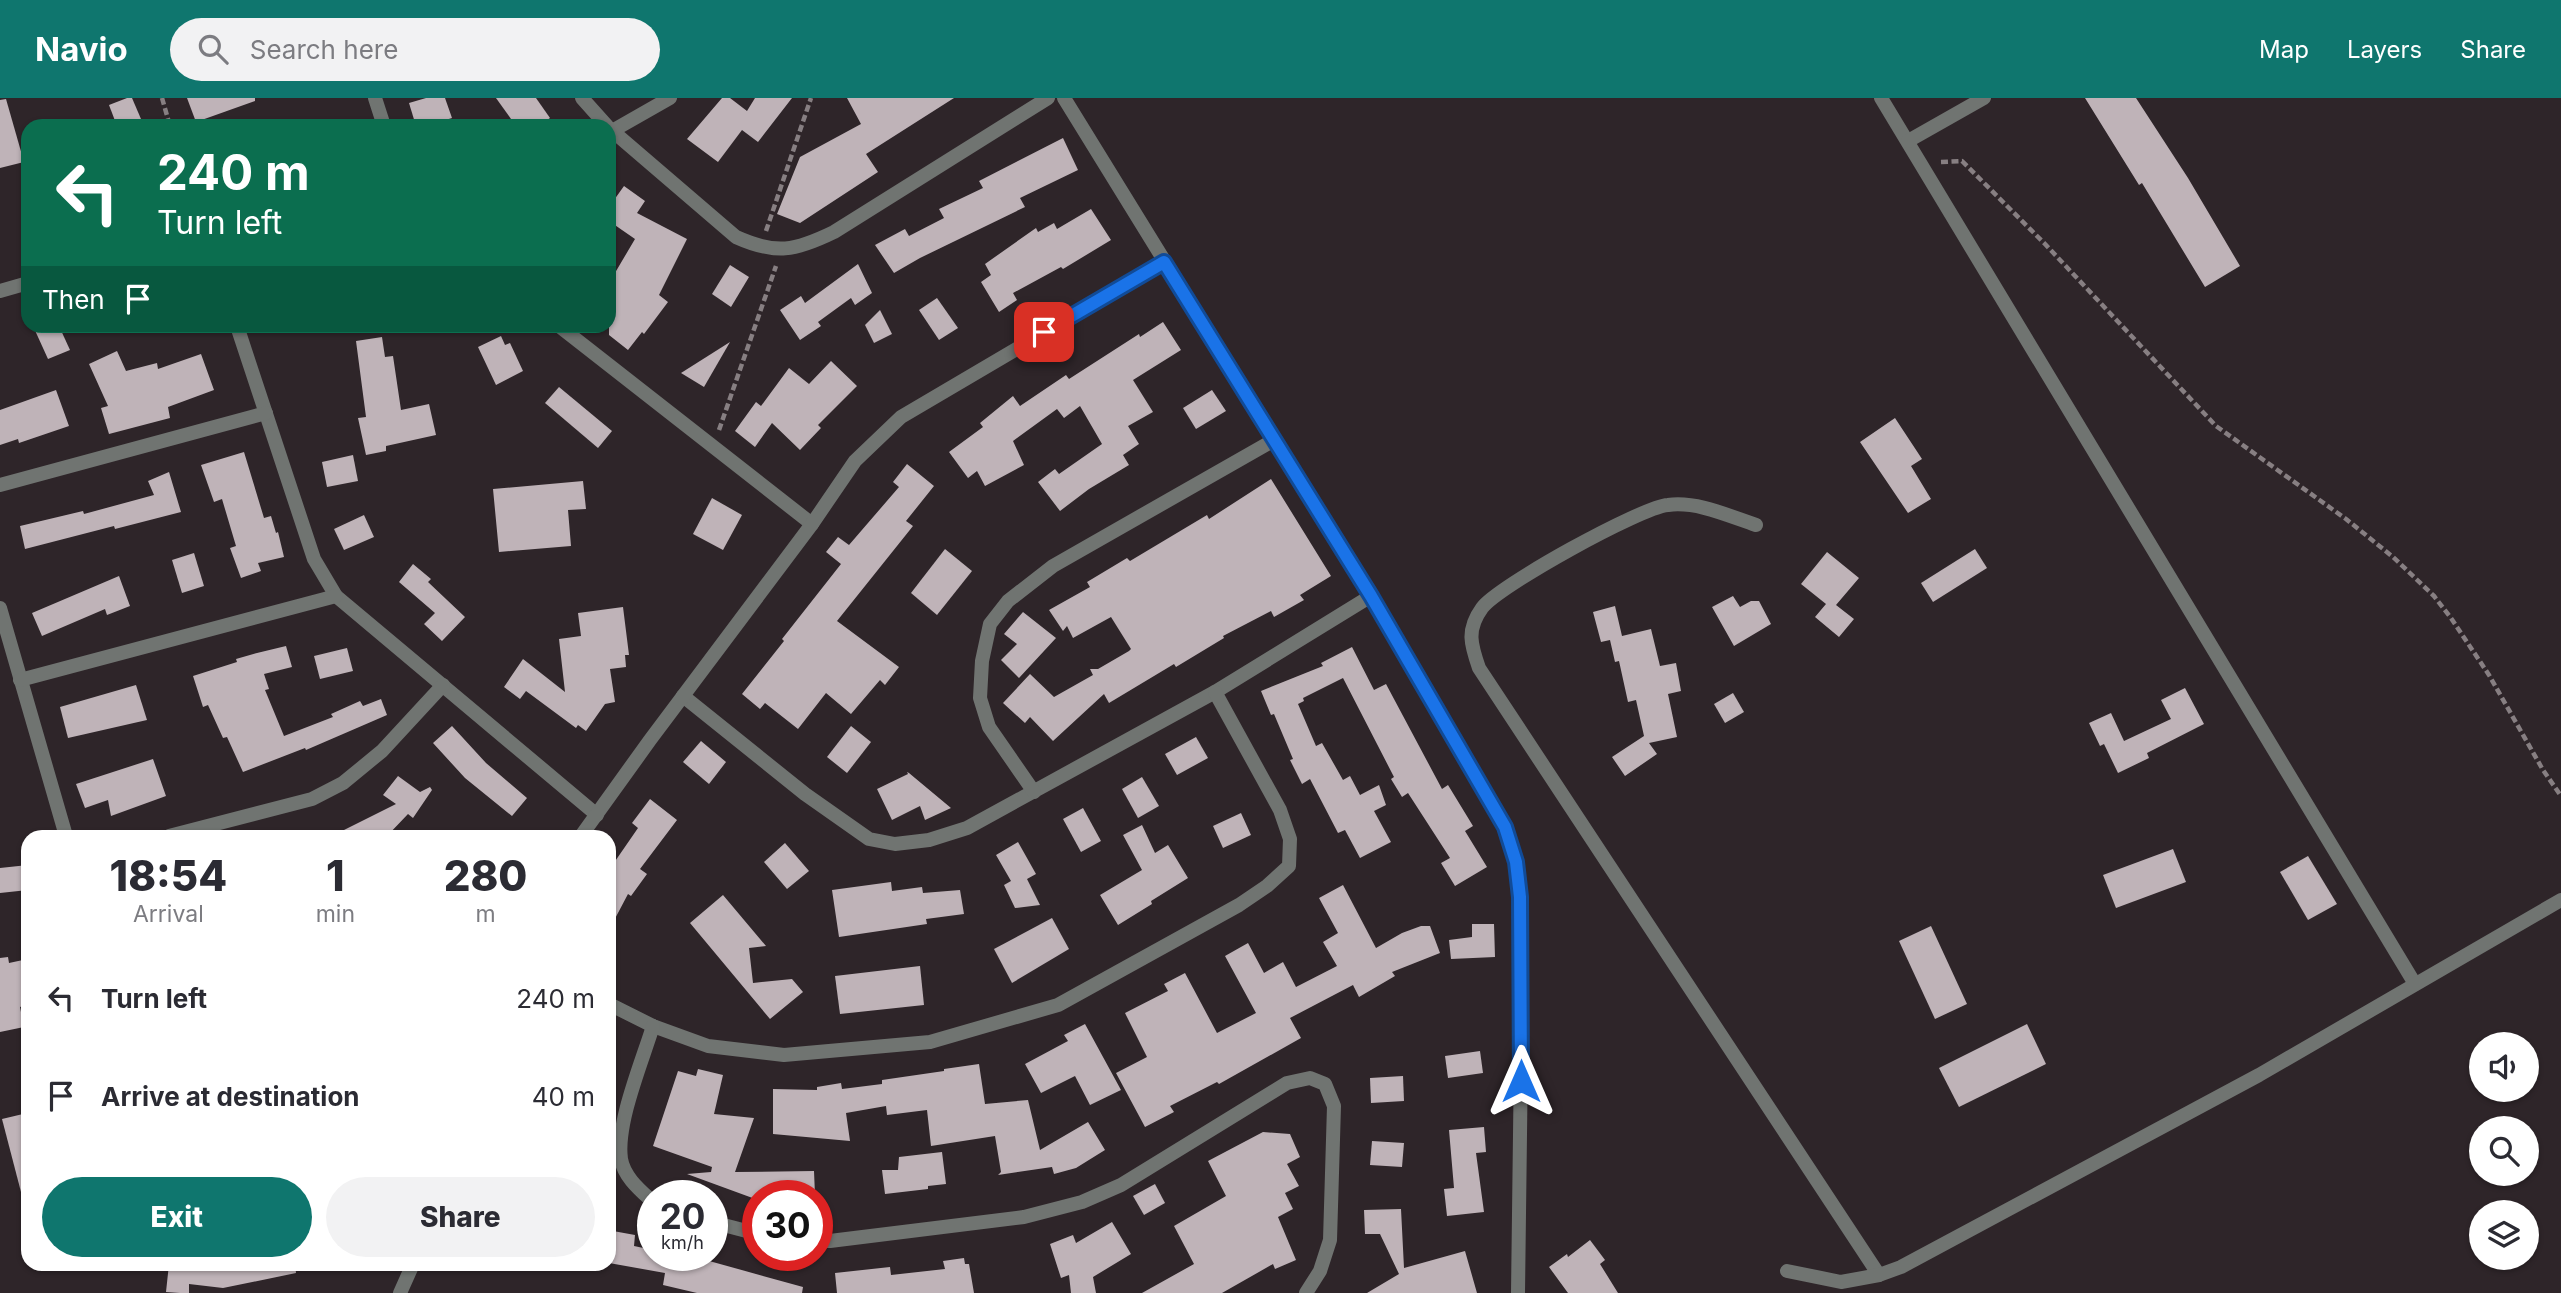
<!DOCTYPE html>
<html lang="en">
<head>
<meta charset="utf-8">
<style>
	body { margin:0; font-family:Inter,sans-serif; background:#f2f2f3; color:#2b2b33; height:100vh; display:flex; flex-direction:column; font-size:26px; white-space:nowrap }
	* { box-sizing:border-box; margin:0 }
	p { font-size:23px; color:#7c7c81 }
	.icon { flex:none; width:38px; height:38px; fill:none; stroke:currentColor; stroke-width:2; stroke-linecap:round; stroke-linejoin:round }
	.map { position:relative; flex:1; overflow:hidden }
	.sheet { position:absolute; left:21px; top:732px; width:595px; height:441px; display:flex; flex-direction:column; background:#fff; border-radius:21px; box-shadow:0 2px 5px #0004 }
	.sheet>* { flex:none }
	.hud { position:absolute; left:21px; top:21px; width:595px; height:214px; border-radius:21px; box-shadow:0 2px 5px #0004; background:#0b6e4f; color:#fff; overflow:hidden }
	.controls { position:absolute; left:2469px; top:934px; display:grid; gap:14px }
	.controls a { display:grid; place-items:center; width:70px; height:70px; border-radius:50%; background:#fff; box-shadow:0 2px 5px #0004; font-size:35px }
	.speed { position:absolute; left:637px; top:1082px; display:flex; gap:14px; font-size:35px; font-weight:700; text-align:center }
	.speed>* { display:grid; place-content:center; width:91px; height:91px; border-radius:50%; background:#fff; box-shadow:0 2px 5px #0004; line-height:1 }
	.speed small { font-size:18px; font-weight:400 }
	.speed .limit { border:10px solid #d22; background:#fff; color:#111 }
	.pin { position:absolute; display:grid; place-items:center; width:60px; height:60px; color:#fff; margin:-30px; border-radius:14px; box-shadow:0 4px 10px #0006 }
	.me { position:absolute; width:77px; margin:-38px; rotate:0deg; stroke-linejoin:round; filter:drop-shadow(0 0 5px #0008) }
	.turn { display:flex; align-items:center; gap:24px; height:147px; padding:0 21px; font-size:32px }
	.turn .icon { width:91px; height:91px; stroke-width:2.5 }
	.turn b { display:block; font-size:49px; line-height:60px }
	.then { display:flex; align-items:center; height:66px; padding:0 21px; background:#0003; gap:14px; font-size:26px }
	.eta { display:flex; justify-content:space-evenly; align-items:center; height:119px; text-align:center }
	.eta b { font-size:42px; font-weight:800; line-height:49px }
	.action { display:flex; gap:14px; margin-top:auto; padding:14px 21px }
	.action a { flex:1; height:80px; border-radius:42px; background:#0f766e; color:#fff; font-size:28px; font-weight:800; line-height:80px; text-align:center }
	.action a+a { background:#f2f2f3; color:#2b2b33 }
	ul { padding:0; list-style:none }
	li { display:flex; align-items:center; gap:21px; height:98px; padding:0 21px }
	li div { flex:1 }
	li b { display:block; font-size:26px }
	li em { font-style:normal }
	header { display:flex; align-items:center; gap:42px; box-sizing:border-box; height:98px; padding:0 35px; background:#0f766e; color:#fff }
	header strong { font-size:33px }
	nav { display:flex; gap:38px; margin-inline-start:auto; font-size:24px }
	.search { width:490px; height:63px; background:#f2f2f3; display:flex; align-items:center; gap:18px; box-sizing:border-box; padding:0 24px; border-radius:38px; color:#7c7c81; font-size:26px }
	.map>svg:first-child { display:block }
	.building { fill:#bfb3b8 }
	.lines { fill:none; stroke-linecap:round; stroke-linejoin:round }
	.path { stroke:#877f82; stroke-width:4.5; stroke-dasharray:7 3.5; stroke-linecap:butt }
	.minor { stroke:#707471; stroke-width:14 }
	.route-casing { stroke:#114b97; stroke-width:18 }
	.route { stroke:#1a73e8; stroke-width:12 }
</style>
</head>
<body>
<header>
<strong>Navio</strong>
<div class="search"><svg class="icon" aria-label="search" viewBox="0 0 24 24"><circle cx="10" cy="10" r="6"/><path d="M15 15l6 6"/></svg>Search here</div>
<nav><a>Map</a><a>Layers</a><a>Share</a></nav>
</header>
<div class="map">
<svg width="2561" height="1195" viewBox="0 0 2561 1195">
	<rect width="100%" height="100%" fill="#2e2529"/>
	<g class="building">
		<polygon points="127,0 132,0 144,28 117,28 109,7"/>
		<polygon points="187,0 255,0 255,3 196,24"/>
		<polygon points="426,0 445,0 452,20 426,28 416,28 409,5"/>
		<polygon points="496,0 536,0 550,20 539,28 516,28"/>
		<polygon points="722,0 730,0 747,13 755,0 792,0 758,44 742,32 718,64 687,41"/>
		<polygon points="847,0 954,0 866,56 878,74 800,125 777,116 800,59 861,26"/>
		<polygon points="2085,0 2136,0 2188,80 2240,168 2205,189 2142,85 2139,87"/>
		<polygon points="6,1 24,64 0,70 0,2"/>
		<polygon points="1063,40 1078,72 1020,100 1025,109 920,160 894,175 875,147 905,131 909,138 944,120 939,111 983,90 979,83"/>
		<polygon points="624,88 645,103 637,115 687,141 659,197 668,204 644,236 642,234 628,252 609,237 609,185 635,141 609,123 609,109"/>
		<polygon points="1091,111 1111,142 1063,171 1061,169 1013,195 1017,202 999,214 981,184 991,177 985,166 1036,130 1038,134 1054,125 1057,131"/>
		<polygon points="858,166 872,195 855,207 851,200 818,224 821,228 800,242 780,212 801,198 805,205"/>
		<polygon points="730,167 749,179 731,209 712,196"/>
		<polygon points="937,200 958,230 939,242 919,212"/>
		<polygon points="880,212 892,236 874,245 865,227"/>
		<polygon points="1163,224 1181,252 1133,282 1153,314 1128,328 1139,346 1123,357 1129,367 1089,391 1060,413 1038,384 1055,371 1059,376 1102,346 1080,308 1064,320 1057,311 1013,343 1024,367 985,388 977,373 968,380 949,354 983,329 980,325 1013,298 1020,308 1066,277 1069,281 1139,236 1140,239"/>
		<polygon points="33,228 59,228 70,252 48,261"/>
		<polygon points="501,238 505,247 510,245 523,273 496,287 478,249"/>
		<polygon points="382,239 385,259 393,258 401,312 429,306 436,337 386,348 386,353 366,357 358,320 366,319 356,243"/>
		<polygon points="730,244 704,289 681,275"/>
		<polygon points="117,253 126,273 157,265 158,271 201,256 214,292 168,309 170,320 109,336 101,310 108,308 89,266"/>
		<polygon points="831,263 857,288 818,327 821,330 800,352 772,325 755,349 735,333 756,304 761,308 789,270 809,286"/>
		<polygon points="559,289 612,333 598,350 545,305"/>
		<polygon points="56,292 69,328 19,345 18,341 0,347 0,312"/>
		<polygon points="1212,292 1226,313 1196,331 1183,310"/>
		<polygon points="1895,320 1922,361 1911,368 1931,401 1908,415 1860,344"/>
		<polygon points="244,354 264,420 271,418 276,435 278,434 284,459 258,465 261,473 241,480 230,450 236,448 222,401 214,404 201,367"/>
		<polygon points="353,357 358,383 327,389 322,364"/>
		<polygon points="907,366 934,388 906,423 913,428 837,523 899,569 885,587 880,582 851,616 826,595 798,631 765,605 760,611 742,596 784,543 782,541 841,466 826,454 838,439 849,447 899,389 893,384"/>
		<polygon points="169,374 181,414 115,431 114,428 25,451 20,428 83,413 84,416 154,397 148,383"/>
		<polygon points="1271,381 1331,478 1300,497 1304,502 1274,519 1271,513 1223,538 1224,540 1176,569 1174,566 1109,605 1104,596 1053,643 1030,619 1025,625 1003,605 1030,576 1054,599 1093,577 1090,571 1098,571 1129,553 1131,551 1111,519 1073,540 1067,528 1063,533 1049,512 1090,489 1087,484 1127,460 1130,463 1207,417 1209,421"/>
		<polygon points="583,383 586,411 568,412 571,448 499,454 493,391"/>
		<polygon points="712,400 742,417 723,452 693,436"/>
		<polygon points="364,417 374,439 344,452 334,431"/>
		<polygon points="945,451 972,473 937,517 911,495"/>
		<polygon points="1975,451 1987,470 1933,504 1921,485"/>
		<polygon points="1827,454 1859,480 1836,507 1854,521 1839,539 1815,519 1826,506 1801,486"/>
		<polygon points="194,455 204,488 182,495 172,462"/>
		<polygon points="413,466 431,481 428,484 465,519 442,543 424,526 435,515 399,484"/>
		<polygon points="119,478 130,508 107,517 105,511 42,538 32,515"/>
		<polygon points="1733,498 1740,509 1751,503 1759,503 1771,526 1734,548 1712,509"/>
		<polygon points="1615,508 1622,538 1651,531 1660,568 1676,565 1681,593 1668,596 1677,639 1649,645 1657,656 1625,678 1612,659 1644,638 1636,602 1628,604 1619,563 1615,564 1610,542 1601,544 1593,514"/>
		<polygon points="623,509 629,557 625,557 626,569 610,571 615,604 605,606 586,633 578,627 576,630 526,593 520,601 504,589 523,561 565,594 559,541 581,538 578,515"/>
		<polygon points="1023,514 1056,540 1019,580 1001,562 1017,546 1004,536"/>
		<polygon points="286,548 292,569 264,576 269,591 265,592 284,638 333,619 331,616 360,603 363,608 381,601 387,617 306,652 305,650 243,674 227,639 223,640 208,607 203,609 193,578 237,564 236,561 257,555"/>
		<polygon points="1352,549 1374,592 1386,586 1442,691 1448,687 1473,728 1465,733 1487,769 1455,788 1441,765 1450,760 1408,695 1402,699 1391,681 1394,679 1343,580 1303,600 1304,603 1298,606 1316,648 1322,645 1343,682 1350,678 1360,697 1379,687 1386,707 1374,713 1391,744 1360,760 1345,732 1338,735 1310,681 1302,686 1290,662 1293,661 1274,616 1271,617 1261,593 1323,568 1321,565"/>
		<polygon points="347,550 353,573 320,581 314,558"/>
		<polygon points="136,587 147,622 68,640 60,609"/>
		<polygon points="2185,590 2204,626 2147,655 2149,660 2118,675 2104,646 2100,648 2089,625 2111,615 2124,643 2171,621 2161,602"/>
		<polygon points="1733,595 1744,614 1725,625 1714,606"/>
		<polygon points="452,628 486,665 527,700 512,718 465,680 433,645"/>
		<polygon points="851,628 871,644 847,675 827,659"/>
		<polygon points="1196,639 1208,660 1177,677 1165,656"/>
		<polygon points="701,643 726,664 709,686 683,664"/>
		<polygon points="153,661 166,698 111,718 108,702 85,710 76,686"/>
		<polygon points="907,674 909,675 951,710 925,722 920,708 892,722 877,691 908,676"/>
		<polygon points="398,678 420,694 430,689 432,692 413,720 408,716 387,738 332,738 396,706 383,697"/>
		<polygon points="1142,679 1159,708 1138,720 1122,691"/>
		<polygon points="650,701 677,722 640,771 647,776 631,798 628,796 609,832 609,772 638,730 632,725"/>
		<polygon points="1083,710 1101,743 1081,754 1063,721"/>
		<polygon points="1241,715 1251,737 1223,750 1213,728"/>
		<polygon points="1142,727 1155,755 1168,747 1188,780 1151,803 1152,806 1118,827 1100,797 1142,772 1123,737"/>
		<polygon points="1018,744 1036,776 1027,781 1040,807 1015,810 1004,787 1011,783 996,757"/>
		<polygon points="785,745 809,773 787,791 764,764"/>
		<polygon points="2173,751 2186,784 2116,810 2103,777"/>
		<polygon points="2308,758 2337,806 2308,822 2280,774"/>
		<polygon points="28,767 28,792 0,795 0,770"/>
		<polygon points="891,784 892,793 922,789 923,795 960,792 964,816 926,821 927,826 839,839 832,792"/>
		<polygon points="1343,787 1376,850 1402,835 1421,828 1430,828 1440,855 1392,874 1395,878 1359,899 1353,887 1290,920 1301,940 1219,986 1217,984 1170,1008 1174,1014 1145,1029 1116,975 1147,959 1125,915 1168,893 1164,886 1185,875 1217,935 1256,915 1225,858 1248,845 1264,875 1283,864 1296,889 1337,868 1323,844 1338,835 1319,800"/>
		<polygon points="723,797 766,848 749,850 753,885 792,881 803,894 770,921 690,825"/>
		<polygon points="1052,820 1069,851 1012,885 994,851"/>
		<polygon points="1472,826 1494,826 1495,859 1451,861 1449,842 1472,839"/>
		<polygon points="1931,828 1967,906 1935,921 1899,843"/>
		<polygon points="8,859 9,865 23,862 28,885 28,906 20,909 24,929 0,934 0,860"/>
		<polygon points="920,868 924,907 840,916 835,878"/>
		<polygon points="1085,926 1121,992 1090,1007 1075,978 1041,995 1025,966 1068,943 1064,937"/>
		<polygon points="2027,926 2046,966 1959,1009 1939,970"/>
		<polygon points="1480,953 1483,975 1448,980 1445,958"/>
		<polygon points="979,966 985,1006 1028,1002 1040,1052 1088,1024 1105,1052 1076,1070 1054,1076 1052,1069 998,1077 1001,1074 995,1038 931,1048 927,1012 887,1017 886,1008 846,1015 850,1043 773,1036 773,991 817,992 817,989 841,985 842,991 882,986 882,982 944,973 944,971"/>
		<polygon points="698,971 723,977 714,1016 754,1020 735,1074 814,1073 815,1097 758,1097 758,1102 687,1076 711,1074 712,1069 653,1048 678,973 696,978"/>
		<polygon points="1403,978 1404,1003 1371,1005 1370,980"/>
		<polygon points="23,1016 28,1036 28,1093 21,1094 2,1021"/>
		<polygon points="1484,1029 1486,1054 1476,1055 1484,1114 1447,1118 1444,1091 1454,1090 1449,1032"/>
		<polygon points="1263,1034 1290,1036 1300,1059 1287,1066 1299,1088 1285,1095 1293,1111 1278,1119 1296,1162 1275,1171 1273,1166 1222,1195 1142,1195 1194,1166 1174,1128 1226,1098 1208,1063"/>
		<polygon points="1372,1043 1404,1045 1402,1069 1370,1067"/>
		<polygon points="942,1054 946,1086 928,1088 928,1091 885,1096 882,1072 898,1072 899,1059"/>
		<polygon points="1155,1086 1165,1105 1144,1117 1133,1098"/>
		<polygon points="1401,1111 1404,1170 1465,1153 1477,1195 1367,1195 1399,1176 1380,1136 1365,1136 1364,1112"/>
		<polygon points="1112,1124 1131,1156 1093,1179 1096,1195 1071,1195 1069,1177 1061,1180 1050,1146 1073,1137 1076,1145"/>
		<polygon points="613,1133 635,1137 634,1148 653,1152 653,1157 685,1157 702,1161 803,1189 802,1195 697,1195 663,1187 665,1175 609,1165"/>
		<polygon points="1590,1142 1605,1162 1600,1166 1618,1195 1568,1195 1549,1169 1567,1156 1568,1159"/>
		<polygon points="964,1160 965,1166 969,1166 974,1195 837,1195 835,1175 890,1169 891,1177 945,1171 943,1163"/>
		<polygon points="169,1166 295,1166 296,1175 223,1190 189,1186 189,1195 180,1195 166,1194"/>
	</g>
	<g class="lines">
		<g class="path">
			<polyline points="162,0 170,28"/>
			<polyline points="1941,64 1962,63 2045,146 2216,328 2346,421 2393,459 2434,498 2451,520 2489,577 2543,672 2561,698"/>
			<polyline points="766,133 811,0"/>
			<polyline points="719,332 776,168"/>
		</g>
		<g class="minor">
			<polyline points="375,0 384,28"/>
			<polyline points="582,0 607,28"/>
			<polyline points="1064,0 1371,498 1505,729 1516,764 1520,799 1522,878 1518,1195"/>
			<polyline points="1881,0 2415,886"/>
			<path d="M609 30 736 139C776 157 795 153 834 134L1048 0"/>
			<polyline points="612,33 670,0"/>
			<polyline points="1908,43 1984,0"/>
			<polyline points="0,193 28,185"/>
			<polyline points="237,228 314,461 336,498 597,717"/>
			<polyline points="559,228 812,426"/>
			<polyline points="0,387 266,315"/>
			<path d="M1756 427C1729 418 1697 403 1668 407 1641 409 1498 488 1482 510 1466 532 1471 547 1479 570L1879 1177"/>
			<polyline points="0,510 66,738"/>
			<polyline points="20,582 336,498"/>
			<polyline points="683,598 805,696 869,741 895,746 929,742 967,730 1215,594 1371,498"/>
			<polyline points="1034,694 989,629 980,600 982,563 990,526 1008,503 1053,468 1274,342"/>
			<polyline points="169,738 312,701 343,685 382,653 443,587"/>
			<polyline points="581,738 650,642 812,426 855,363 901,319 1164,164"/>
			<polyline points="609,906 653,928 708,948 784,957 930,944 1058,907 1239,807 1267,788 1289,768 1290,741 1280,712 1215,594"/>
			<path d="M653 1104C640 1092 624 1079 621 1061 616 1025 642 964 653 928"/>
			<polyline points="712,1124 758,1136"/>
			<polyline points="817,1143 830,1143 1024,1119 1082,1104 1121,1087 1287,985 1310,980 1325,986 1334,1008 1330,1142 1320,1173 1306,1195"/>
			<polyline points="1787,1173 1841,1184 1879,1177 1901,1169 2259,977 2561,802"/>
			<polyline points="400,1195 413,1166"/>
		</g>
	</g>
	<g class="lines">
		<defs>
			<polyline id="route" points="1044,234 1164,164 1371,498 1505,729 1516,764 1520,799 1521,983"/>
		</defs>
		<use href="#route" class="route-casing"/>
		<use href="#route" class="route"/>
	</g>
</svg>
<div class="controls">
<a><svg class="icon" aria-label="sound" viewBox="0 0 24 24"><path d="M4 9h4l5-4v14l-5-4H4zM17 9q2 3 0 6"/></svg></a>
<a><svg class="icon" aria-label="search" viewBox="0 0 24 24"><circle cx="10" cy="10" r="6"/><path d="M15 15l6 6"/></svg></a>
<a><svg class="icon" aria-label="layers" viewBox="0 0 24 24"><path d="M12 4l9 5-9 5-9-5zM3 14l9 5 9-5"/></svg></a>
</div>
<div class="speed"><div>20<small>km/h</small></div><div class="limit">30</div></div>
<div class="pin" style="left:1044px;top:234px;background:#d93025"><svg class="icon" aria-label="arrive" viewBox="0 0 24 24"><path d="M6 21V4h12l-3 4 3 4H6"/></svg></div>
<svg class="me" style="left:1521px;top:983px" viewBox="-20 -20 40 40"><path d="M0-17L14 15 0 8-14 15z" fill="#1a73e8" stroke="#fff" stroke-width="4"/></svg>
<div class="hud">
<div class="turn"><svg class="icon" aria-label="left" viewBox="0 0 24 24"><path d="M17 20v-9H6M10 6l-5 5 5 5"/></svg><div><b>240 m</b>Turn left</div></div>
<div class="then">Then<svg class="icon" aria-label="arrive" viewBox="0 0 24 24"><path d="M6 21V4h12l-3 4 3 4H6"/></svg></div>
</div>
<section class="sheet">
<div class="eta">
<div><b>18:54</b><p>Arrival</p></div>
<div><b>1</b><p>min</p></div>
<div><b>280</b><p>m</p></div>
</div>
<ul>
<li><svg class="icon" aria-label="left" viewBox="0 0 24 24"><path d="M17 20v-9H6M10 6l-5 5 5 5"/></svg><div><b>Turn left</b></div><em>240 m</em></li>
<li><svg class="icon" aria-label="arrive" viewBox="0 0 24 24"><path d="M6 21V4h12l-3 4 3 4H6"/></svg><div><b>Arrive at destination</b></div><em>40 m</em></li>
</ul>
<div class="action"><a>Exit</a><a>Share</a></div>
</section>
</div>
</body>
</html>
